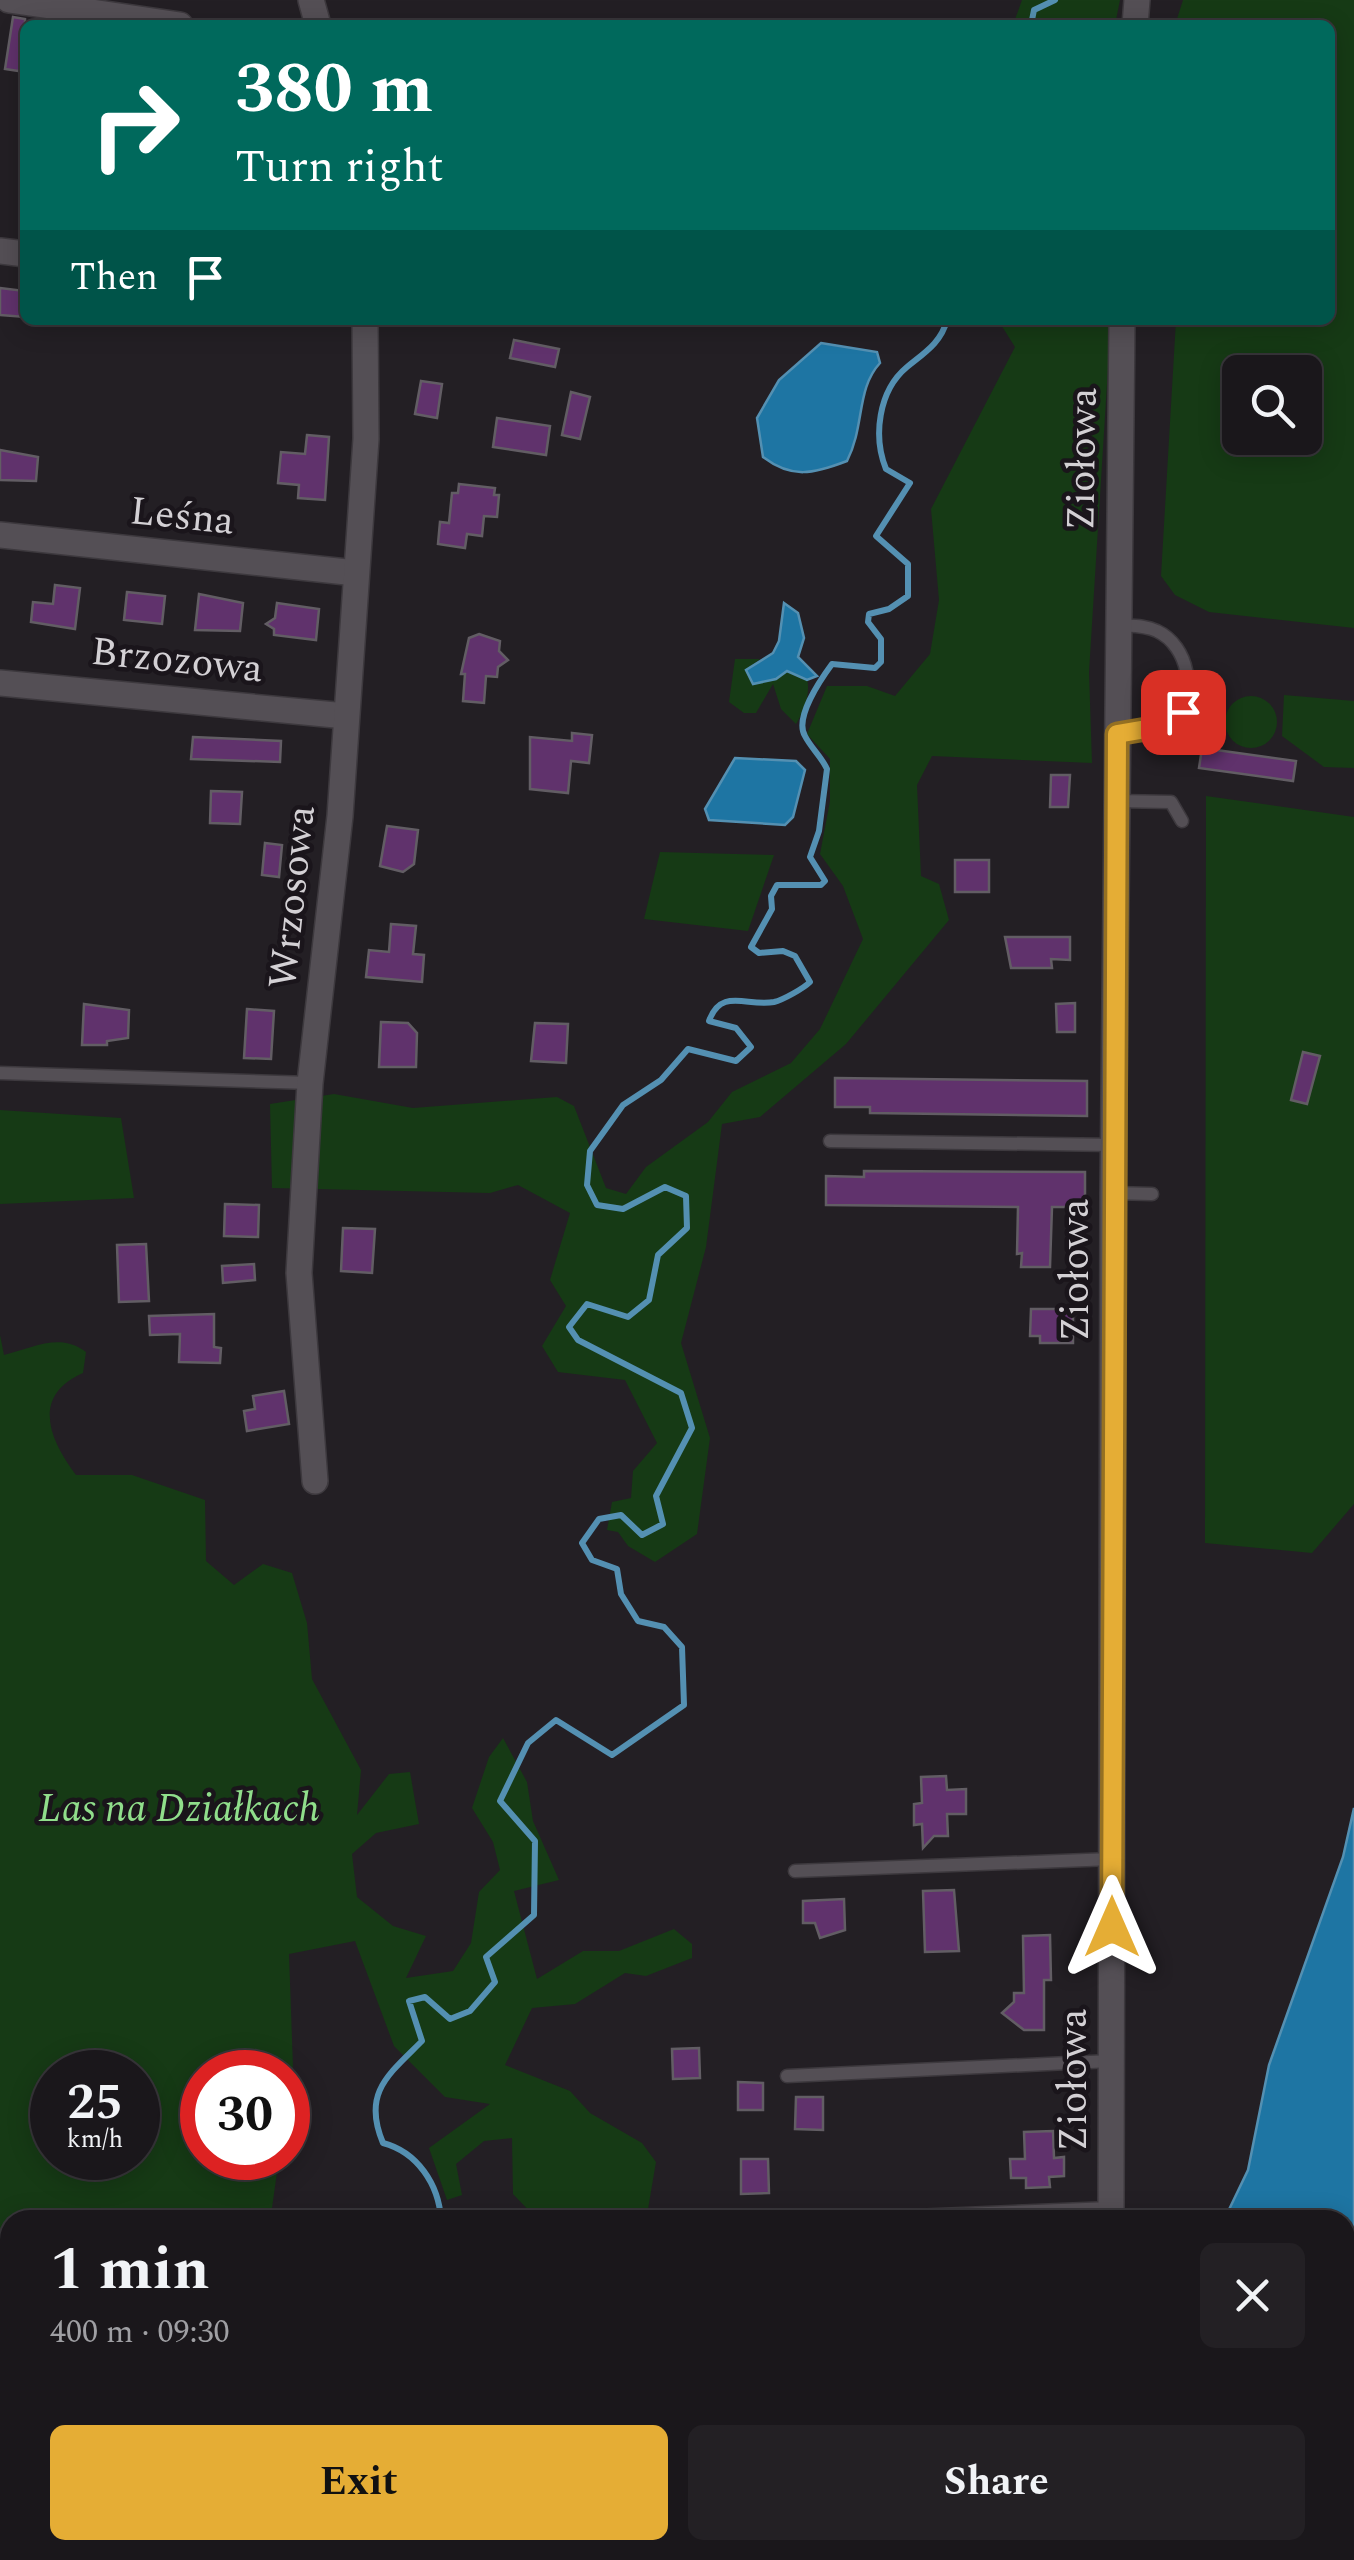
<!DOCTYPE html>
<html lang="en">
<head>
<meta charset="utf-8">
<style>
	body { margin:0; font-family:Spectral,serif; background:#232024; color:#f1f3f6; height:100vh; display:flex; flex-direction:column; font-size:38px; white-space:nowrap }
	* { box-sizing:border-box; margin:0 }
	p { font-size:32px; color:#9f9fa3 }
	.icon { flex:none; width:55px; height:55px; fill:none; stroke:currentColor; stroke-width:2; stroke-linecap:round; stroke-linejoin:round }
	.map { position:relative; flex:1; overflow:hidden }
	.drawer { position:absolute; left:0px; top:2210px; width:1355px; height:350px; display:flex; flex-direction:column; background:#1a171b; border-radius:30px 30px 0 0; box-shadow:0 5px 25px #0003,0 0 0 2px #38363a }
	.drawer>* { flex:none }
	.banner { position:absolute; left:20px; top:20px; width:1315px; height:305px; border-radius:15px; box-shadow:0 5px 25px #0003,0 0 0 2px #38363a; background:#00695c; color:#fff; overflow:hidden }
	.fabs { position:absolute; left:1222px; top:355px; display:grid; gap:20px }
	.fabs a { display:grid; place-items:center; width:100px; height:100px; border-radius:15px; background:#1a171b; box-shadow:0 5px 25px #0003,0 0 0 2px #38363a; font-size:50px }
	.speed { position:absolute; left:30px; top:2050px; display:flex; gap:20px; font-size:50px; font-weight:700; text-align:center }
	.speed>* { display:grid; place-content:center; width:130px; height:130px; border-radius:50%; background:#1a171b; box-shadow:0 5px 25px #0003,0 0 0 2px #38363a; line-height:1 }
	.speed small { font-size:25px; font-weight:400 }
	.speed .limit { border:15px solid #d22; background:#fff; color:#111 }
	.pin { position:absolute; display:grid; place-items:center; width:85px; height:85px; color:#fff; margin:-42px; border-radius:20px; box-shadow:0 5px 15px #0006 }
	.me { position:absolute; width:110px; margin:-55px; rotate:0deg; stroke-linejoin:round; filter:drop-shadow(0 0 8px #0008) }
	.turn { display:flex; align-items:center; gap:35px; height:210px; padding:0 50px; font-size:45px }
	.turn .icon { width:130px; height:130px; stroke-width:2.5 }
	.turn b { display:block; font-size:70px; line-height:85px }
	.then { display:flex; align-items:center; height:95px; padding:0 50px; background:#0003; gap:20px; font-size:38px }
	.round { display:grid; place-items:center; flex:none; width:105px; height:105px; border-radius:15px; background:#232024 }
	.overview { display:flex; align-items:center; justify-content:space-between; height:170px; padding:0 50px }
	h1 { font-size:60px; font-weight:700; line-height:75px }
	.action { display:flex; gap:20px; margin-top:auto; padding:20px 50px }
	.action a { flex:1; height:115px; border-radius:15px; background:#e5ad35; color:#111; font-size:40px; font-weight:700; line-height:115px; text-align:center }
	.action a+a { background:#232024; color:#f1f3f6 }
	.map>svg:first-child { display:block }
	.green { fill:#163a15; fill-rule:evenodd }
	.water { fill:#1e75a3; stroke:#5490b2; stroke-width:2.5 }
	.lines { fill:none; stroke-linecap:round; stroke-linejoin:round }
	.stream { stroke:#5490b2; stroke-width:6 }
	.building { fill:#60326c; stroke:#625d64; stroke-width:2.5 }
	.service-casing { stroke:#3d393e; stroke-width:15 }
	.minor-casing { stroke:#3d393e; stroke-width:28 }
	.service { stroke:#544f55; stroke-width:12 }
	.minor { stroke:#544f55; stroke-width:25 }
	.route-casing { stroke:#957022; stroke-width:25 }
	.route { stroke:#e5ad35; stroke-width:18 }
	.labels { text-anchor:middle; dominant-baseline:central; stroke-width:9; stroke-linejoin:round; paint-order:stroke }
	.street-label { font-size:40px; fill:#d3d0d4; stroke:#1a151b }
	.park-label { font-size:40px; font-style:italic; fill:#90de8b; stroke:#1a151b }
</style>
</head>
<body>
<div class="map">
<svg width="1354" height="2560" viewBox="0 0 1354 2560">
	<rect width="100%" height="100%" fill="#231f24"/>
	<g class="green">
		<polygon points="1022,0 1120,0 1115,25 1013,25"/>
		<path d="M1183 0H1354V628L1209 612 1175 595 1161 576 1176 320H1330V25H1175ZM1240 372H1305V438H1240Z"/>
		<polygon points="998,320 1111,320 1089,672 1092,763 932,756 917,785 921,876 939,884 949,920 846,1044 760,1117 722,1124 706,1247 681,1343 710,1438 697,1534 655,1562 628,1546 618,1532 607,1530 612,1502 631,1498 633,1471 657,1443 625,1380 558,1372 542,1346 566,1306 550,1280 570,1213 518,1185 490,1193 272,1188 270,1104 334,1094 413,1108 557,1097 574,1106 606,1188 626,1194 646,1167 708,1122 732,1092 791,1063 820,1029 863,939 843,886 820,854 830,801 830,759 807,734 827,686 867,686 895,696 930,654 939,600 931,509 1015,347"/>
		<path d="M735 659H760L746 670 753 684 776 679 787 671 806 676C812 691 804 711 796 724L781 709 773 684 756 713H744L729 702Z"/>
		<polygon points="1284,695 1354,701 1354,768 1324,767 1282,736"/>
		<circle cx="1251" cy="722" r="26"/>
		<polygon points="1206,796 1354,817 1354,1504 1312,1553 1205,1543"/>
		<polygon points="660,852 774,855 748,931 644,919"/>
		<polygon points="0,1110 121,1118 134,1198 0,1204"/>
		<path d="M0 1335 4 1355C33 1348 60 1332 86 1352L83 1373C31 1396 49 1439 76 1475H132L205 1500 206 1561 234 1585 263 1564 292 1573 307 1623 312 1679 361 1770 357 1815 389 1774 410 1772 419 1824 376 1833 352 1854 357 1897 393 1926 426 1936 406 1978 453 1971 471 1943 479 1892 500 1870 493 1842 472 1808 489 1757 503 1738 527 1782 533 1821 559 1880 514 1891 537 1979 583 1951H619L674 1929 692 1944V1958L646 1976 625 1973 575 2004 532 2008 505 2065 570 2091 590 2113 642 2143 656 2162 647 2215 640 2220H538L513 2194 512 2138 484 2141 456 2164 462 2195 447 2200 429 2148 490 2104 445 2097 394 2046 355 1941 289 1954 293 2067 288 2104V2072H202V2158H279L271 2215 280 2220H10V2550H126L123 2560H0ZM52 2072H138V2158H52Z"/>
	</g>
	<g class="water">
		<path d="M821 343 877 352 880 363C856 389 865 426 847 461 813 474 792 479 763 457L757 418 779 380Z"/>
		<polygon points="784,603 798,613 804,638 798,657 817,676 807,680 787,671 776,679 753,684 746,670 773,653 779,641"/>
		<polygon points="735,758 796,761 805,770 793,817 785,825 709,820 705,809"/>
		<polygon points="1354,1808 1354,2560 1196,2560 1197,2550 1345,2550 1345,2220 1224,2220 1248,2170 1269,2065 1343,1857"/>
	</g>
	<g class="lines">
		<g class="stream">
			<polyline points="1031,25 1034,10 1055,0"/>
			<path d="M441 2220C439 2184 417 2152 383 2143 362 2093 388 2075 422 2041L409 2001 425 1997 450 2019 470 2011 495 1982 486 1957 534 1915 535 1841 500 1801 528 1743 556 1720 612 1755 684 1705 682 1647 664 1627 638 1621 621 1594 617 1569 592 1560 582 1543 599 1519 621 1515 642 1535 663 1524 656 1496 692 1428 681 1393 578 1340 569 1327 587 1304 628 1317 649 1300 658 1255 687 1228 686 1196 665 1187 623 1209 597 1205 587 1185 590 1151 623 1105 661 1080 688 1049 736 1061 751 1047 736 1028 709 1021C721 987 747 1007 774 1002 783 1000 804 988 810 982L795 956 783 951 759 953 751 947 772 909 771 896 777 885H821L825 881 810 857 819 831 827 769C821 756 811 748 805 736 794 718 821 679 832 664L875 668 881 662V639L868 622 869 614 889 609 908 596V564L876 536 910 483 886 469C873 437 878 391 907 367 924 353 941 343 947 320"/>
			<polyline points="338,2550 350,2560"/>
		</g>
	</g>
	<g class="building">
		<polygon points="13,17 25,19 25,72 5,69"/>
		<polygon points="0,288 25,291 25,317 0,315"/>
		<polygon points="514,340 559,349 555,367 510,358"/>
		<polygon points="421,381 442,384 437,418 415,414"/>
		<polygon points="571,392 590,397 580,439 562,435"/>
		<polygon points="497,418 550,426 546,455 493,447"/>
		<polygon points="307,435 329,437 325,500 298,498 299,485 278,483 281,452 305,454"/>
		<polygon points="0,450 38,457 36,481 0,480"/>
		<polygon points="459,484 495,488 494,495 499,495 497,517 484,516 482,536 467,534 465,548 438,544 440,522 449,523 452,493 458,493"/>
		<polygon points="55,585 80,588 75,629 31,622 33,602 53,604"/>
		<polygon points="127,592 165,596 162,624 124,620"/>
		<polygon points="199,594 243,603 240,631 195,630"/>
		<polygon points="277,603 319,609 316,640 274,635 274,629 266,624 275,618"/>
		<polygon points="479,634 500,641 499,651 508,660 498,667 497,677 486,676 484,703 463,701 465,674 461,674 469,638"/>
		<polygon points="572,733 592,735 589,763 571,761 568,793 530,789 530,737 572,741"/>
		<polygon points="193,737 281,741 280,762 191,759"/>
		<polygon points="1202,748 1296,761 1293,781 1199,768"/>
		<polygon points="1051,775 1070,775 1068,807 1050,807"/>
		<polygon points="211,791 242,792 240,824 210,823"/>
		<polygon points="387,826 418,830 414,864 403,872 380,866"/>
		<polygon points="265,843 282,845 279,877 262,875"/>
		<rect x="955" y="860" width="34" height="32"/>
		<polygon points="391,924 416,926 413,954 424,955 422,982 366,977 369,950 389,952"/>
		<polygon points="1005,937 1070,937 1070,960 1051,959 1052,968 1011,968"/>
		<polygon points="1075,1003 1075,1032 1057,1032 1056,1004"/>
		<polygon points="84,1004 129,1010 128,1038 107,1041 107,1045 82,1045"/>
		<polygon points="247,1009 274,1011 271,1059 244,1058"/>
		<polygon points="381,1022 408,1023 417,1033 416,1067 379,1067"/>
		<polygon points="535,1023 568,1024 566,1063 531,1061"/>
		<polygon points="1303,1052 1320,1056 1307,1104 1291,1100"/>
		<polygon points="835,1078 1087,1081 1087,1116 870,1113 870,1107 835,1107"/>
		<polygon points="864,1171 1085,1172 1085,1207 1052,1207 1050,1267 1021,1267 1022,1253 1017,1254 1018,1207 826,1205 826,1176 864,1177"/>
		<polygon points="225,1204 259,1205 258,1237 224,1236"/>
		<polygon points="343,1228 375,1229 372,1273 341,1271"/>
		<polygon points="146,1244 149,1301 119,1302 117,1245"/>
		<polygon points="254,1264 255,1280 223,1283 222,1266"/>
		<polygon points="1031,1309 1073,1309 1073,1343 1040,1343 1040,1336 1030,1336"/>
		<polygon points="214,1314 214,1347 221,1348 220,1363 179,1362 180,1334 150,1335 149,1316"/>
		<polygon points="284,1391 289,1424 247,1431 244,1411 255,1409 253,1396"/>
		<polygon points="946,1776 947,1790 966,1789 966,1814 947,1814 948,1836 934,1836 923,1848 922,1824 914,1825 914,1804 922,1803 921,1777"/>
		<polygon points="954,1890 959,1951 925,1952 923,1891"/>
		<polygon points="844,1899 845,1930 820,1938 815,1923 803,1923 803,1901"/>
		<polygon points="1050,1935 1051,1980 1044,1980 1044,2030 1024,2030 1002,2013 1014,2002 1014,1993 1024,1993 1023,1936"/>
		<polygon points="699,2048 700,2078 673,2079 672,2049"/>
		<polygon points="738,2082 763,2083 763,2110 738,2110"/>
		<polygon points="796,2097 823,2097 823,2130 795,2129"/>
		<polygon points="1053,2131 1054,2158 1064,2157 1064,2176 1049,2177 1050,2187 1026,2188 1026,2178 1011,2178 1010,2159 1025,2159 1024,2132"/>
		<polygon points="741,2159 768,2159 769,2193 741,2194"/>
	</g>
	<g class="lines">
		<defs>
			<g id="service">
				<path d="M1117 733 1176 721C1197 694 1189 646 1157 631 1145 625 1131 626 1117 625"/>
				<polyline points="1116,801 1171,802 1182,821"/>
				<polyline points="0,1073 310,1083"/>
				<polyline points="830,1141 1114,1145"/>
				<polyline points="1113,1193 1152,1194"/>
				<polyline points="795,1871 1112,1859"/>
				<polyline points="787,2076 1111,2061"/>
				<polyline points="817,2220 1111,2208"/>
			</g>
			<g id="minor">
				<polyline points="9,0 180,25"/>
				<polyline points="311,0 318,25"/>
				<polyline points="1135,25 1137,0"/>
				<polyline points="0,251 25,254"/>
				<polyline points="0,535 356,573"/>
				<polyline points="0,683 346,716"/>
				<polyline points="315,1481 299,1273 310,1083 340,816 366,439 365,320"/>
				<polyline points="1111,2220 1113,1193 1122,320"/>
				<polyline points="1106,2560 1106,2550"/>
			</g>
		</defs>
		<use href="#service" class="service-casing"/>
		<use href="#minor" class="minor-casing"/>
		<use href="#service" class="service"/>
		<use href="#minor" class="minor"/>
	</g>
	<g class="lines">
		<defs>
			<polyline id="route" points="1112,1927 1117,734 1164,726 1183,712"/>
		</defs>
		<use href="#route" class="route-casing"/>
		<use href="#route" class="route"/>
	</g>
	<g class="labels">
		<g class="street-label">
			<text transform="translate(1083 459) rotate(-89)">Ziołowa</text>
			<text transform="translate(182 517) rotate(6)">Leśna</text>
			<text transform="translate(177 661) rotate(6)">Brzozowa</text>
			<text transform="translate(293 897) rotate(-84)">Wrzosowa</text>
			<text transform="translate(1076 1270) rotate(-90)">Ziołowa</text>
			<text transform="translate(1074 2080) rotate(-90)">Ziołowa</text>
		</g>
		<g class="park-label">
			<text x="179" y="1809">Las na Działkach</text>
		</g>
	</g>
</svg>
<div class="fabs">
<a><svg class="icon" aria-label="search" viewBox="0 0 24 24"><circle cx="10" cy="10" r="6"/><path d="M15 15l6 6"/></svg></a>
</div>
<div class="speed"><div>25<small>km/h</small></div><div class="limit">30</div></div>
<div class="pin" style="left:1183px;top:712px;background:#d93025"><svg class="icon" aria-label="arrive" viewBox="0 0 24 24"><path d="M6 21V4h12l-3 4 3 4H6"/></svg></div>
<svg class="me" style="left:1112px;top:1927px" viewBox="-20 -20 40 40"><path d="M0-17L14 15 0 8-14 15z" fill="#e5ad35" stroke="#fff" stroke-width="4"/></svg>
<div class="banner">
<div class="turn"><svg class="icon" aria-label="right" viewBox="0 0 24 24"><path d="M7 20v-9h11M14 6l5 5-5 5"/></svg><div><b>380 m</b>Turn right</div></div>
<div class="then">Then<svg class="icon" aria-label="arrive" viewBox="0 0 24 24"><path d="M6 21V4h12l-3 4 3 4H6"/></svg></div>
</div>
<section class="drawer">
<div class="overview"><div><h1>1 min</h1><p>400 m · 09:30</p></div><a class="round"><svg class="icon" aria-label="close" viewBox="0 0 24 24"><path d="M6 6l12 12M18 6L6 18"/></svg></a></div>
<div class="action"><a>Exit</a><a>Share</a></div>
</section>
</div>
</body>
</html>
